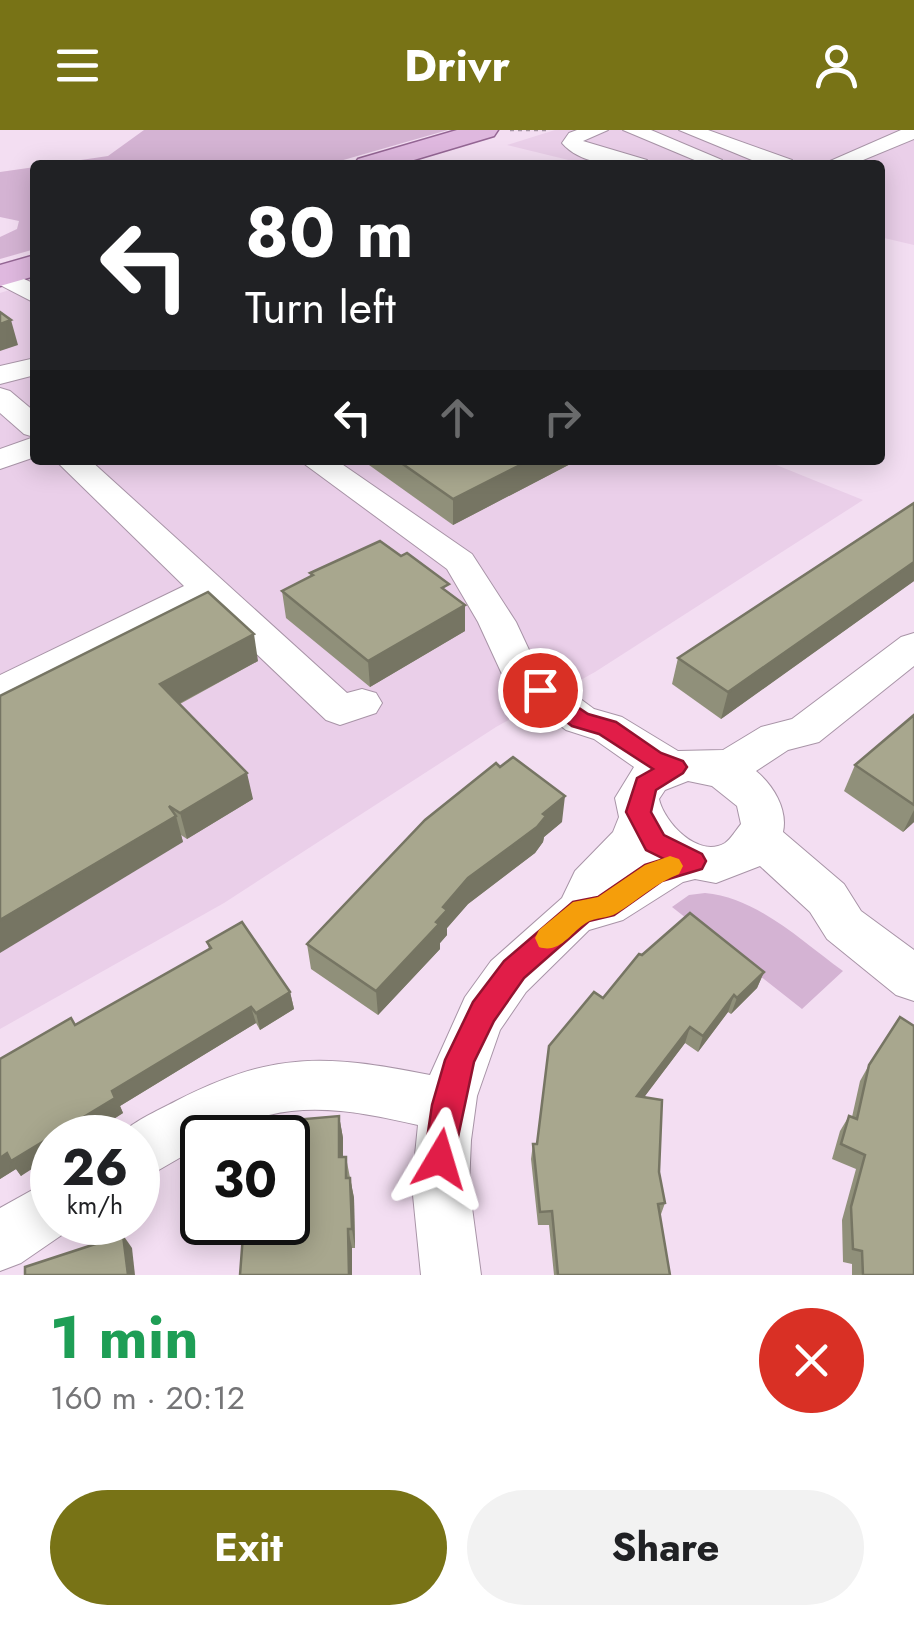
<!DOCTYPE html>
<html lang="en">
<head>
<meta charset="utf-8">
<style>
	body { margin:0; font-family:Jost,sans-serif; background:#f2f2f2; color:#202124; height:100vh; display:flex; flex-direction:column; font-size:38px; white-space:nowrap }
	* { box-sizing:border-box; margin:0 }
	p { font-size:32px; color:#757577 }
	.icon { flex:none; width:55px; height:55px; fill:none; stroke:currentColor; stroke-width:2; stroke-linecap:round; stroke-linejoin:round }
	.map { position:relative; height:1145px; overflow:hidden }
	.drawer { display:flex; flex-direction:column; background:#fff; flex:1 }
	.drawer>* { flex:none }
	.guide { position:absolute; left:30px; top:30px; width:855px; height:305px; border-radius:10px; box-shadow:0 5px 25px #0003; background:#202124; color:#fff; overflow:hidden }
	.speed { position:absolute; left:30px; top:985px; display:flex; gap:20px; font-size:50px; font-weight:700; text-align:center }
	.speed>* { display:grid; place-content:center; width:130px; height:130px; border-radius:50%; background:#fff; box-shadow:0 5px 25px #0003; line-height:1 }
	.speed small { font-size:25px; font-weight:400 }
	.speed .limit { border:5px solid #111; border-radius:15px; background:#fff; color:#111 }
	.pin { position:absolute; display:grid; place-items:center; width:85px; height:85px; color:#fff; margin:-42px; border:5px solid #fff; border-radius:50%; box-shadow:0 2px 10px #0007 }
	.me { position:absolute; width:110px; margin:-55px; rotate:7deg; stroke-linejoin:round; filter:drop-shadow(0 0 8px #0008) }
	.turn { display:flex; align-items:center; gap:35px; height:210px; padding:0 50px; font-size:45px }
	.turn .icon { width:130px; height:130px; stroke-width:2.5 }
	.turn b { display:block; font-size:70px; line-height:85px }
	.lanes { display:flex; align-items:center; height:95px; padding:0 50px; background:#0003; justify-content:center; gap:50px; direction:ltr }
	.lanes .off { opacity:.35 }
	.round { display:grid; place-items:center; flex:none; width:105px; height:105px; border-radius:52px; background:#f2f2f2 }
	.overview { display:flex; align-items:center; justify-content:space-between; height:170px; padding:0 50px }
	h1 { font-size:60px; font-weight:700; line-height:75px; color:#1e9e55 }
	.cta { display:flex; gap:20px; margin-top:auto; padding:20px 50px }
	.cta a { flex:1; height:115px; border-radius:60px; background:#787316; color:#fff; font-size:40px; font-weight:700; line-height:115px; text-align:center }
	.cta a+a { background:#f2f2f2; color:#202124 }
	header { display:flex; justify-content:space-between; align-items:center; height:130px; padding:0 50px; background:#787316; color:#fff; font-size:45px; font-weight:700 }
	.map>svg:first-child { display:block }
	.built { fill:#eacfe9 }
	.green { fill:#d4b3d3 }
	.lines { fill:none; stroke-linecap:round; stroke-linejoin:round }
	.minor-casing { stroke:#a894a7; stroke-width:2 }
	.major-casing { stroke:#946694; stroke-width:3 }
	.path { stroke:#a495a3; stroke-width:2.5; stroke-dasharray:4 4; stroke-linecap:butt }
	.minor { fill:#fff; fill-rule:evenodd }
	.major { fill:#dfb8df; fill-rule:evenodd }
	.wall { fill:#90907a }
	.shaded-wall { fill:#767563 }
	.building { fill:#a8a78e; stroke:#767563; stroke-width:2.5 }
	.route { fill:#e11d48; stroke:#92132f; stroke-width:2.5 }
	.slow { fill:#f59e0b }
</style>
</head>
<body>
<header><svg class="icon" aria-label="menu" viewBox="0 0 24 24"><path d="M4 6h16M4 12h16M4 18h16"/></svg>Drivr<svg class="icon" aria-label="person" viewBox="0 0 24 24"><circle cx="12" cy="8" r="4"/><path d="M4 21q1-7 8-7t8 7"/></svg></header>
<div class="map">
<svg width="914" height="1145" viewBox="0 0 914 1145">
	<rect width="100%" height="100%" fill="#f3def2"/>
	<g class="built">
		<polygon points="555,0 914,0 914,115 880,107 880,35 589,35 507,15"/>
		<polygon points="35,152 35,330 764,330 863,370 595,542 496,597 224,773 0,899 0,163"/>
	</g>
	<g class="green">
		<polygon points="144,0 448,0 326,35 47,35 108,26"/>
		<polygon points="35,37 35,119 0,129 0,107 17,99 19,91 0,87 0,42"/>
		<path d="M705 763C758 768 800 810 843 841L802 879 672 777 689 765Z"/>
	</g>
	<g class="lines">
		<defs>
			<g id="minor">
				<path d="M577 0H608L583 11 647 30 650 35C620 35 583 37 562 13L569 3Z"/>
				<polygon points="623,0 651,0 722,30 718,34 704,34"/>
				<polygon points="679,0 708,0 792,30 795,35 764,35"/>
				<polygon points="901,0 914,0 914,9 851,35 821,35"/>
				<polygon points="0,138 35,154 35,173 0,155"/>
				<polygon points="35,228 35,245 0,254 0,236"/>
				<polygon points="0,258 10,261 35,282 35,327 0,339 0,319 34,307 24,304 0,283"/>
				<polygon points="55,330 90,330 347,563 362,559 376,563 382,573 376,583 340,595 326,590 205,475 0,576 0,545 184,456"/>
				<path d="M299 330H336L472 424 516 492 537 537 594 579 622 587 678 621 723 620 761 597 792 589 901 507 914 503V536L819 612 788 620 756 641C773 655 788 679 783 702L844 754 861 781 914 820V871L896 865 827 809 810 782 760 736 716 753 695 749 683 752 623 790 589 800 526 862 500 900 477 966 471 1010 469 1055 481 1145H421L412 1055 418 995C369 984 318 973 269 985 246 990 226 1008 202 1008V1015L138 1052V1008H117C131 992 157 981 176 971 273 921 326 924 430 945L465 867 491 831 562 768 575 741 613 702 619 687 615 668 634 637 594 609 566 600 507 555 478 492 447 439ZM688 651 712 656 737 676 741 694C736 700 731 709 725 713 698 729 664 692 659 669L665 660Z"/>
				<polygon points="52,1049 52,1092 75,1092 72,1098 21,1133 0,1141 0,1078"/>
			</g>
			<g id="major">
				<polygon points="457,0 498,0 494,6 397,35 354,35 358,29"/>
				<polygon points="35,125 35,146 0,156 0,135"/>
			</g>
		</defs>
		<use href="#minor" class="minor-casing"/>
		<use href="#major" class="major-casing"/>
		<polyline class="path" points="510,0 547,0"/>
		<use href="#minor" class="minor"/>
		<use href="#major" class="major"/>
	</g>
	<g class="wall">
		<polygon points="362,330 578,330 453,395"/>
		<polygon points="914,373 914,451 721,589 672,554 678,528"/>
		<polygon points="310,443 449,462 465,501 370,557 286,488 282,461 311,446"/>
		<polygon points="258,531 180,574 253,669 187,709 181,705 183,712 0,566"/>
		<polygon points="914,585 914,692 903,702 844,661 855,635"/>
		<polygon points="562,692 544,707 543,712 535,723 468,774 447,798 447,805 440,813 440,819 378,885 311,839 307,814"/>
		<polygon points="207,812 290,862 294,879 260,900 256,893 120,976 123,983 84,1008 52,1008 21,1046 16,1039 0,1049 0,929 75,895 209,819"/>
		<polygon points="642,825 764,842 757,858 731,884 728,882 698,922 685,913 644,967 665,1073 660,1087 670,1145 554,1145 549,1095 538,1095 531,1029 533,1014 537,1014 603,868"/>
		<polygon points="869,935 914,1145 852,1145 852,1134 843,1132 842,1090 856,1039 832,1029 840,1001 849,986 852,987 860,951"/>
		<polygon points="339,986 343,1008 343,1027 346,1027 354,1068 355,1118 352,1118 352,1145"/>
	</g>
	<g class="shaded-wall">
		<polygon points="11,190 18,215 0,221 0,194"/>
		<polygon points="530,330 578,330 453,395 453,369"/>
		<polygon points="914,432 914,451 721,589 728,562"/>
		<polygon points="465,475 465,501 370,557 368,531"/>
		<polygon points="254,504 258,531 167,580 160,554"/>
		<polygon points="247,643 253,669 187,709 180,683"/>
		<polygon points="565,666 562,692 544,707 543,712 535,723 468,774 447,798 447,805 440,813 440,819 378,885 376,861 436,792 443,777 468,748"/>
		<polygon points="914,680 914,692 903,702"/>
		<polygon points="176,686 183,712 0,823 0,790"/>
		<polygon points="764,842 757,858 731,884 737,868"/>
		<polygon points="290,862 294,879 260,900 256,883"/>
		<polygon points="734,865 728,882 698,922 703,906"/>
		<polygon points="251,877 256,893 120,976 123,983 84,1008 52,1008 52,1026 21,1046 16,1039 0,1049 0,1028"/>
		<polygon points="690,897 685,913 633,982 637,966"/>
		<polygon points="339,986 343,1008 343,1048 339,1027"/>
		<polygon points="350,1048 354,1068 355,1118 352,1099"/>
		<polygon points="348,1099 352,1118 352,1145 349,1145"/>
		<polygon points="123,1105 132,1118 135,1145 128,1145"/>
	</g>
	<g class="building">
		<polygon points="0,182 11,190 0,194"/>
		<polygon points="397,330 530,330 453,369"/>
		<polygon points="914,373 914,432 728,562 678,528"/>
		<polygon points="380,411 401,426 407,423 449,454 442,458 465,475 368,531 282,461 313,445 310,443"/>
		<polygon points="208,462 254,504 160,554 247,643 180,683 169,676 176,686 0,790 0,566"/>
		<polygon points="914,585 914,675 855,635"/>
		<polygon points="513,627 565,666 543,684 546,686 537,697 468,748 443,777 447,780 436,792 439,794 376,861 307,814 425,690 496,633 500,637"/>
		<polygon points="690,783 764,842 737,868 734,865 703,906 690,897 637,966 662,970 659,1042 665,1073 658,1074 670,1145 558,1145 552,1081 540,1082 533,1014 537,1014 549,916 594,862 603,868 639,824 642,825"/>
		<polygon points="242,792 290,862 256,883 251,877 112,961 115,968 11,1031 7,1023 0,1028 0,929 71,888 75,895 211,818 207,812"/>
		<polygon points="900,887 914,896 914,1145 863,1145 862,1121 853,1119 851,1077 865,1025 841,1014 849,986 857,989 869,935"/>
		<polygon points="339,986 339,1027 346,1027 346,1048 350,1048 352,1099 348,1099 349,1145 240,1145 244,1092 288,1092 288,1008 249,1008 249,994"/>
		<polygon points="123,1105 128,1145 25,1145 25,1137"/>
	</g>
	<polygon class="route" points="540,552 588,584 616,592 661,623 683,631 687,637 683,643 656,660 651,682 664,705 702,724 706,731 702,739 662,751 614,785 589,791 524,848 494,891 474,932 451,1040 440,1045 429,1040 424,1029 432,975 445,930 473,872 504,831 573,772 598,767 645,735 664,729 646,720 626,682 637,648 653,639 599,604 572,596 532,566 529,560"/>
	<path class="slow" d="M670 726 679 729 683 736 679 744C656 753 638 770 617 783 607 789 595 787 586 793 570 803 560 824 539 817L535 808 539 800 573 772 598 767 645 735Z"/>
</svg>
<div class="speed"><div>26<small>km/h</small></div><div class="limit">30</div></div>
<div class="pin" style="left:540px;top:560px;background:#d93025"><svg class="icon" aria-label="arrive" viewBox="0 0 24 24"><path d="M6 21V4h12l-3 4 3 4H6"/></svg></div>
<svg class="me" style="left:440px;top:1029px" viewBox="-20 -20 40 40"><path d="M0-17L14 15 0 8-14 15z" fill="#e11d48" stroke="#fff" stroke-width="4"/></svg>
<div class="guide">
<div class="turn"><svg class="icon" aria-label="left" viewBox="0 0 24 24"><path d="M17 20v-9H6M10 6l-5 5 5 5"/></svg><div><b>80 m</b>Turn left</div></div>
<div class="lanes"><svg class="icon" aria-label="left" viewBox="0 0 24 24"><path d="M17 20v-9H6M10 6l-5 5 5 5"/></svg><svg class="icon off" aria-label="ahead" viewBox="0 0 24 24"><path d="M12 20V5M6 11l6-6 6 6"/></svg><svg class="icon off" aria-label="right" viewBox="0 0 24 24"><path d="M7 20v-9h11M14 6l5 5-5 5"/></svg></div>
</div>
</div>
<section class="drawer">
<div class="overview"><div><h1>1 min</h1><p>160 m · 20:12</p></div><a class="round" style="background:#d93025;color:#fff"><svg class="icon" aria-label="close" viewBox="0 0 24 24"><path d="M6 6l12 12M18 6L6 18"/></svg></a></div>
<div class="cta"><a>Exit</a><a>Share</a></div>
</section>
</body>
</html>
